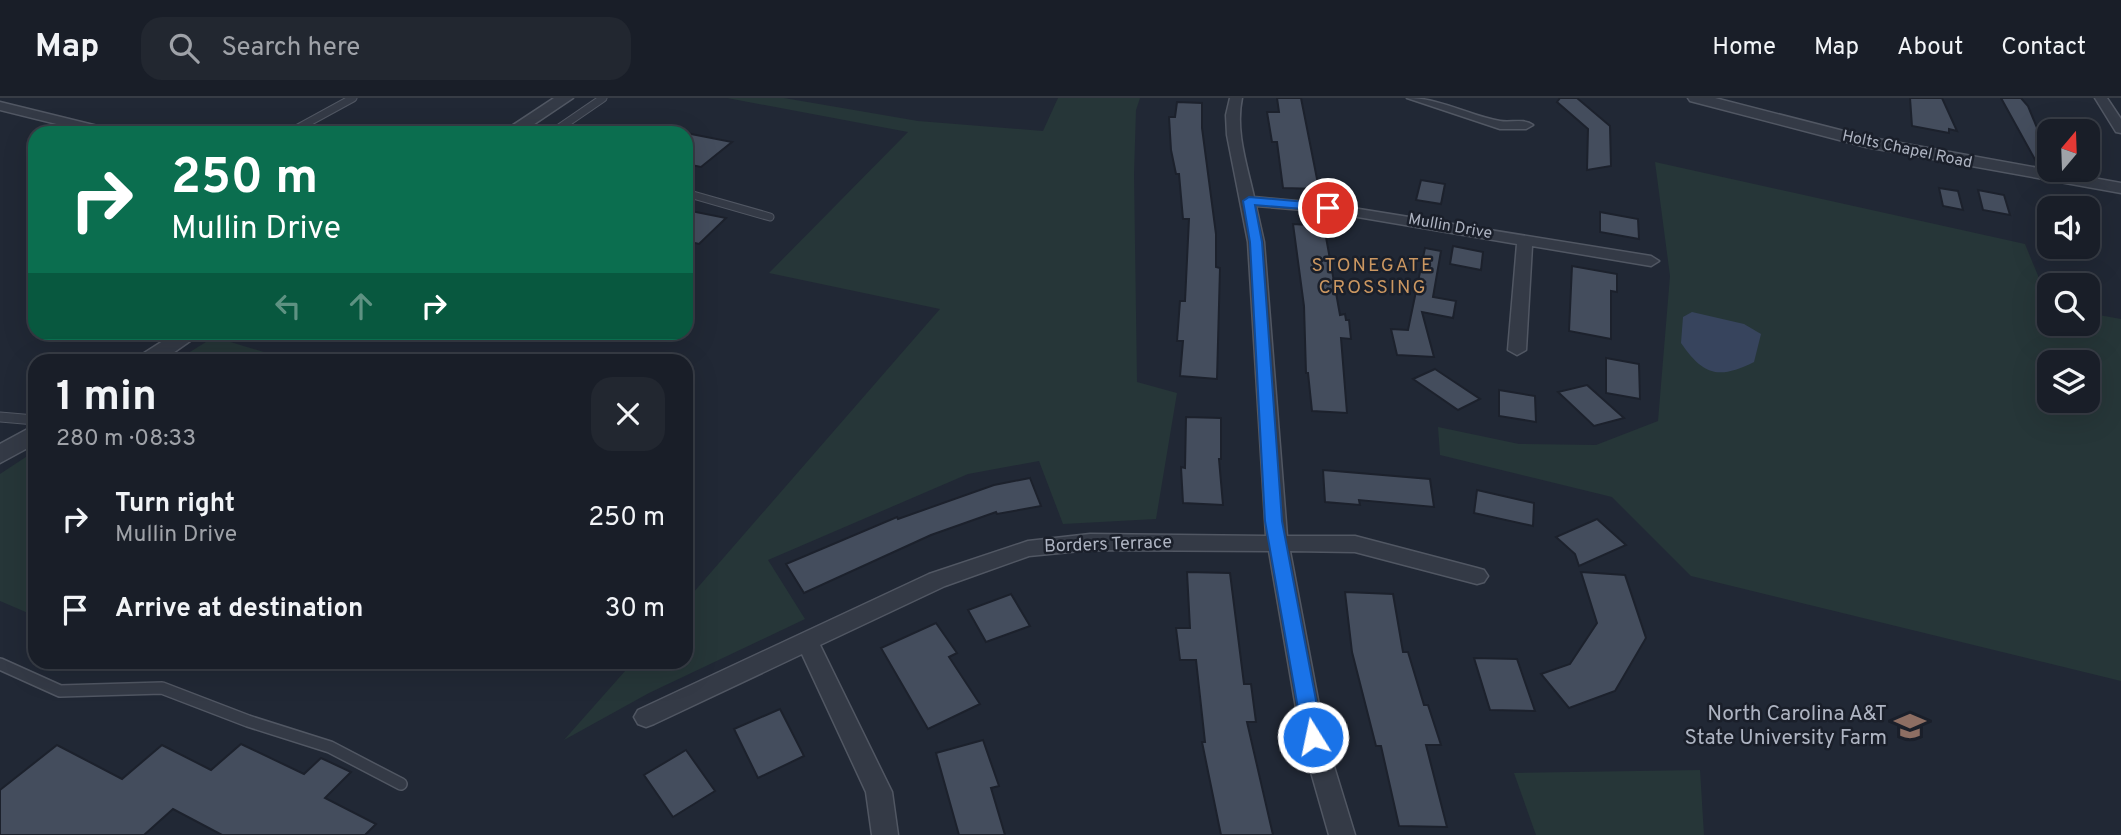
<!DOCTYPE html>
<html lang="en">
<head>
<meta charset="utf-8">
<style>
	body { margin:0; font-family:Overpass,sans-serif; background:#222730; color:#f1f3f6; height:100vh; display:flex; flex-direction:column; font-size:26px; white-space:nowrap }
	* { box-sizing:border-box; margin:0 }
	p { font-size:23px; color:#9fa2a8 }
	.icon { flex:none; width:38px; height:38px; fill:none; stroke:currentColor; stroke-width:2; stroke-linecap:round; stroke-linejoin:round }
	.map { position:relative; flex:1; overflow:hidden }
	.side { position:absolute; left:28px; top:256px; width:665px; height:315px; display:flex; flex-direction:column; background:#191e28; border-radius:21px; box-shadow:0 7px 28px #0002,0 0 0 2px #373c45 }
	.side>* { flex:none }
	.guide { position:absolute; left:28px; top:28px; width:665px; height:214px; border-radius:21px; box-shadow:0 7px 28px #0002,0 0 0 2px #373c45; background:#0b6e4f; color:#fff; overflow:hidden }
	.needle { width:46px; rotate:19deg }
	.controls { position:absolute; left:2037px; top:21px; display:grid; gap:14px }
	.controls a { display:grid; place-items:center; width:63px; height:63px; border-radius:14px; background:#191e28; box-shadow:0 7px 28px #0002,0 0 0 2px #373c45; font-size:35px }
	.pin { position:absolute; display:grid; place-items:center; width:60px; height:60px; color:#fff; margin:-30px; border:4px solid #fff; border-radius:50%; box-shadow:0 2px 7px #0007 }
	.me { position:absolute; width:77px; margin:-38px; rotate:350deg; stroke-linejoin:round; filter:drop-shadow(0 0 5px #0008) }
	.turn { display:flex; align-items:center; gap:24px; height:147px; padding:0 28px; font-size:32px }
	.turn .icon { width:91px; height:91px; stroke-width:2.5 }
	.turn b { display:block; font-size:49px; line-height:60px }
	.lanes { display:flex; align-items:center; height:66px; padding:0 28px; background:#0003; justify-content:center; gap:35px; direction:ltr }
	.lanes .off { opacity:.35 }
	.round { display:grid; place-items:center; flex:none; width:74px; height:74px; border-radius:21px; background:#222730 }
	.overview { display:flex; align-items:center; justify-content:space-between; height:119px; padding:0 28px }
	h1 { font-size:42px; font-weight:700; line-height:52px }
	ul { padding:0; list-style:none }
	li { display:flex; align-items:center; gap:21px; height:91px; padding:0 28px }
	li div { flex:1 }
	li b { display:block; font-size:26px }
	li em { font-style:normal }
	header { display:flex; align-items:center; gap:42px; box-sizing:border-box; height:98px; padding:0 35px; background:#191e28; border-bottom:2px solid #373c45 }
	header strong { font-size:33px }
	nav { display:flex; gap:38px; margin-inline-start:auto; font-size:24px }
	.search { width:490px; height:63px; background:#222730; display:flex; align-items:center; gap:18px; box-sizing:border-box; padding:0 24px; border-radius:21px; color:#9fa2a8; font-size:26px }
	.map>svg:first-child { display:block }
	.green { fill:#263638; fill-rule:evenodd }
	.water { fill:#37445d }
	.building { fill:#444d5d; stroke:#1c212c; stroke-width:2 }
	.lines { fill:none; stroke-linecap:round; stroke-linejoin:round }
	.service-far2-casing { stroke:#515763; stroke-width:9 }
	.service-far1-casing { stroke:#515763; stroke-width:11 }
	.service-casing { stroke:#515763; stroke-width:14 }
	.minor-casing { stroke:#515763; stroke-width:3 }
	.tertiary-casing { stroke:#515763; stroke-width:3 }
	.service-far2 { stroke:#343a46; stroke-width:7 }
	.service-far1 { stroke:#343a46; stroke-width:9 }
	.service { stroke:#343a46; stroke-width:11 }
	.minor { fill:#343a46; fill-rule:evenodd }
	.tertiary { fill:#343a46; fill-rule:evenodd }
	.route { fill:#1a73e8; stroke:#114b97; stroke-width:2 }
	.labels { text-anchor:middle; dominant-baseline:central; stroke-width:5; stroke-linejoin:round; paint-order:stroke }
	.far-street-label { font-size:16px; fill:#aeb4c2; stroke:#1a1f2a }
	.street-label { font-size:18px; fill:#aeb4c2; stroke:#1a1f2a }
	.neighbourhood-label { font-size:19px; letter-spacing:2px; fill:#cb9761; stroke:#1a1f2a }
	.near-poi-label { font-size:21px; fill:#aeb4c2; stroke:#1a1f2a; text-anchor:end }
</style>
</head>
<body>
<header>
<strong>Map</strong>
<div class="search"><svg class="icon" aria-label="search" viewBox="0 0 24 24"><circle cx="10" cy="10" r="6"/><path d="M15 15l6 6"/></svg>Search here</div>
<nav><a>Home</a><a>Map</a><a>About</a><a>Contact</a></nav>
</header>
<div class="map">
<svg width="2121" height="737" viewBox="0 0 2121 737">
	<rect width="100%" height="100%" fill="#212835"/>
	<g class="green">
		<polygon points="727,0 784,0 918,23 1043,33 1058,0 1140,0 1136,12 1134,76 1137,284 1177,295 1156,421 1063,426 1039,363 968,376 768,462 805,521 649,595 564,642 633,564 686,564 686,503 940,211 769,175 908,34"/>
		<path d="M1655 64 2025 146 2043 190 2049 194V226H2088V215L2121 221V583L1691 478 1612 399 1440 357 1438 329 1519 346 1596 347 1658 323 1670 178ZM2049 264H2088V303H2049Z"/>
		<polygon points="214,239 290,262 177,262"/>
		<polygon points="35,353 35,518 0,503 0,376"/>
		<polygon points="1700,672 1704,737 1536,737 1514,675"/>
	</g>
	<path class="water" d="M1692 214 1744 226 1761 236 1754 264C1718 282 1703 277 1681 245L1683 219Z"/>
	<g class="building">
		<polygon points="1277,0 1301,0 1319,91 1283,90 1277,44 1272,44 1267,14 1279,14"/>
		<polygon points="1560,0 1577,0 1610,28 1611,68 1587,72 1588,31 1557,4"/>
		<polygon points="1910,0 1942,0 1957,33 1949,31 1949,35 1912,28"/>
		<polygon points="2001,0 2021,0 2028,8 2049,59 2049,69 2038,67"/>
		<polygon points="1177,4 1202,5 1202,30 1216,136 1216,169 1220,170 1217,281 1180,278 1183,243 1177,243 1180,203 1185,203 1189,121 1183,121 1179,76 1176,76 1171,52 1169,19 1175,19"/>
		<polygon points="686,35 732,44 701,69 686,66"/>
		<polygon points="1421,82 1445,86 1441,106 1416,102"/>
		<polygon points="1939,90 1958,93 1963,112 1943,108"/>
		<polygon points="1978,92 2004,97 2010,117 1983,112"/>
		<polygon points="686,112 726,120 699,146 686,143"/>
		<polygon points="1600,114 1638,121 1639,141 1600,134"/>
		<polygon points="1293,126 1324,128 1340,217 1345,216 1346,222 1349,222 1351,241 1341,240 1347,315 1312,313 1308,275 1306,275 1304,208"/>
		<polygon points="1453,148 1483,154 1481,172 1450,166"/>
		<polygon points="1425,150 1441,153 1433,199 1456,203 1453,220 1422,214 1434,259 1397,257 1391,231 1408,232"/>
		<polygon points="1572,168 1617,176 1617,194 1611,193 1611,241 1569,233"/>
		<polygon points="1606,260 1639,266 1640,301 1606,295"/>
		<polygon points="1435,271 1480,301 1458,312 1413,281"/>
		<polygon points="1587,287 1624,320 1594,328 1558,294"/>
		<polygon points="1499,292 1535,298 1536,324 1499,318"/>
		<polygon points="1186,319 1221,320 1221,361 1219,361 1223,407 1183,405 1181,369 1185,370"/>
		<polygon points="1323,372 1430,381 1434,409 1359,402 1360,407 1325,404"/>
		<polygon points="1030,380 1041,408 997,416 996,414 931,437 804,495 786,466 897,419 898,421 994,387"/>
		<polygon points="1477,392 1534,405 1533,428 1474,415"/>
		<polygon points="1597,421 1626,447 1579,468 1575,456 1556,439"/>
		<polygon points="1187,474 1230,475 1244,586 1251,586 1256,624 1247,624 1273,737 1221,737 1202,644 1205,644 1196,562 1180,562 1176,530 1190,530"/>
		<polygon points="1581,474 1625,477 1646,540 1615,593 1569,610 1541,576 1570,566 1597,525"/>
		<polygon points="1345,494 1393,496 1403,554 1408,554 1424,607 1428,607 1441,647 1426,647 1447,729 1399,728 1381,648 1376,648 1352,554"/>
		<polygon points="1011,496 1030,528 986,544 968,512"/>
		<polygon points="936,525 957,555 949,559 980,606 928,631 881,550"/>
		<polygon points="1474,560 1517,561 1535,613 1490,612"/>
		<polygon points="780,611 804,658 758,680 734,631"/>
		<polygon points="983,642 999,688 991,690 1005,737 959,737 936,655"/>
		<polygon points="241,646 304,676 321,660 351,674 325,700 376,726 365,737 222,737 173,711 144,737 0,737 0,692 57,647 122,681 162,647 211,672"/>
		<polygon points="686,652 715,693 673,719 644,677"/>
	</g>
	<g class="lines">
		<defs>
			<g id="service-far2">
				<polyline points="289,35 353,0"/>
				<polyline points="552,35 603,0"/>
				<polyline points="686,95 770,119"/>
			</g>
			<polyline id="service-far1" points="0,319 35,322"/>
			<polyline id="service" points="0,566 60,593 162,590 248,623 330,649 401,686"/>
			<g id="minor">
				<path d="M1230 0H1242C1235 33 1247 67 1254 99L1328 106 1651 158 1659 163 1651 168 1532 148 1526 252 1517 257 1508 252 1517 146 1328 114 1256 108 1264 144 1287 438H1355L1477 470 1484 472 1488 478 1484 484 1477 486 1355 454 1290 453 1325 639 1355 737H1329L1301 639 1269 453 1090 452 1029 458 945 488 820 547 892 694 898 737H872L866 694 802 556 654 626 646 629 638 626 634 619 638 612 929 476 1028 443 1090 436 1266 438 1248 144 1227 37 1226 17Z"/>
				<path d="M1407 0C1440 0 1468 17 1500 23 1511 25 1524 20 1533 27L1526 31H1500Z"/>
				<polygon points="2095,0 2107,0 2121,21 2121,35 2116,34"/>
				<polygon points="0,4 114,32 116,35 93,35 0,12"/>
			</g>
			<g id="tertiary">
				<polygon points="554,0 573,0 521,35 501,35"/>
				<polygon points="1688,0 1715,0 1867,39 2121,85 2121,95 1866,49 1690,3"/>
				<polygon points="177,234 203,234 163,262 138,262 141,257"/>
				<polygon points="35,327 35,346 0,365 0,346"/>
			</g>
		</defs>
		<use href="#service-far2" class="service-far2-casing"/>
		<use href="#service-far1" class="service-far1-casing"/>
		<use href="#service" class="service-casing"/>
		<use href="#minor" class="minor-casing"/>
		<use href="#tertiary" class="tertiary-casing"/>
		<use href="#service-far2" class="service-far2"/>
		<use href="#service-far1" class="service-far1"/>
		<use href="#service" class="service"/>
		<use href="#minor" class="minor"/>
		<use href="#tertiary" class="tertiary"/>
	</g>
	<polygon class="route" points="1249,99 1328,106 1334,110 1328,113 1255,107 1262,144 1282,423 1323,639 1320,645 1313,648 1306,645 1303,639 1265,423 1250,144 1243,103"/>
	<defs>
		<symbol id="university-bare" viewBox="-9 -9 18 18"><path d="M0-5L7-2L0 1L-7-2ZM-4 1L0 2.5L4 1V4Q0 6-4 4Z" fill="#8d6e63" stroke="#1a1f2a" stroke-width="2.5" paint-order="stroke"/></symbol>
	</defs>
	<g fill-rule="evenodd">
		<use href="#university-bare" x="1888" y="606" width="44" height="44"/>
	</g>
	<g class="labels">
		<g class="far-street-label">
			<text transform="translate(1907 52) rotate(12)">Holts Chapel Road</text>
			<text transform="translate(1450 129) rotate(10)">Mullin Drive</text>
		</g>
		<g class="street-label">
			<text transform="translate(1108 447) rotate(-2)">Borders Terrace</text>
		</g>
		<g class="neighbourhood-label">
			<text x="1373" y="168">STONEGATE<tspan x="1373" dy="22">CROSSING</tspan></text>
		</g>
		<g class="near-poi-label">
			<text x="1887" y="616">North Carolina A&amp;T<tspan x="1887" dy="24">State University Farm</tspan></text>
		</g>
	</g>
</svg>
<div class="controls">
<a><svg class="needle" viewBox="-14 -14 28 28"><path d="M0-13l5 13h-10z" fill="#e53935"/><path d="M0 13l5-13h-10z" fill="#9fa2a8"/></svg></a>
<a><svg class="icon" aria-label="sound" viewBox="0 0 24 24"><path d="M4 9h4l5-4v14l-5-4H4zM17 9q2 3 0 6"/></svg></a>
<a><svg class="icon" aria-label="search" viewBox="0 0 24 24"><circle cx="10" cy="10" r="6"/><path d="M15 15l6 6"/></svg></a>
<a><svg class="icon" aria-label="layers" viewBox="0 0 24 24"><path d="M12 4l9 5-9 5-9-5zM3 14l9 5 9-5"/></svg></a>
</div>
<div class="pin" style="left:1328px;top:110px;background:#d93025"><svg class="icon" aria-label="arrive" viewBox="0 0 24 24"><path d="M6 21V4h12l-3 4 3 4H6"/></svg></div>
<svg class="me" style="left:1313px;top:639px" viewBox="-20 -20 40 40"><circle r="17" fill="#1a73e8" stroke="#fff" stroke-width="3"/><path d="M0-11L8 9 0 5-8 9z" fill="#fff"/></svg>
<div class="guide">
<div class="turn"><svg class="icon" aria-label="right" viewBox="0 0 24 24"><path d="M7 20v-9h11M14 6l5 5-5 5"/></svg><div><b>250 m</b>Mullin Drive</div></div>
<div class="lanes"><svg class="icon off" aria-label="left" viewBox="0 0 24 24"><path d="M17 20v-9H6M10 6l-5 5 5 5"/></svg><svg class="icon off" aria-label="ahead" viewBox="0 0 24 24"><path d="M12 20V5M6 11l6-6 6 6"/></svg><svg class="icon" aria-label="right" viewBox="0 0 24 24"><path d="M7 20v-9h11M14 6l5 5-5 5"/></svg></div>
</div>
<section class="side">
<div class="overview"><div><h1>1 min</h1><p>280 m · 08:33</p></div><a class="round"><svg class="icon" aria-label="close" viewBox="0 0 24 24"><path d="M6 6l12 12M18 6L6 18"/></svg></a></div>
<ul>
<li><svg class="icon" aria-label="right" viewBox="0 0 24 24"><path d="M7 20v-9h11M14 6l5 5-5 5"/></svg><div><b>Turn right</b><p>Mullin Drive</p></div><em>250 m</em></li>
<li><svg class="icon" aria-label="arrive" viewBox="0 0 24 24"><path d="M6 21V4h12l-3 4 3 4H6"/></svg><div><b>Arrive at destination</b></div><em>30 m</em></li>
</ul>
</section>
</div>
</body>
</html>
